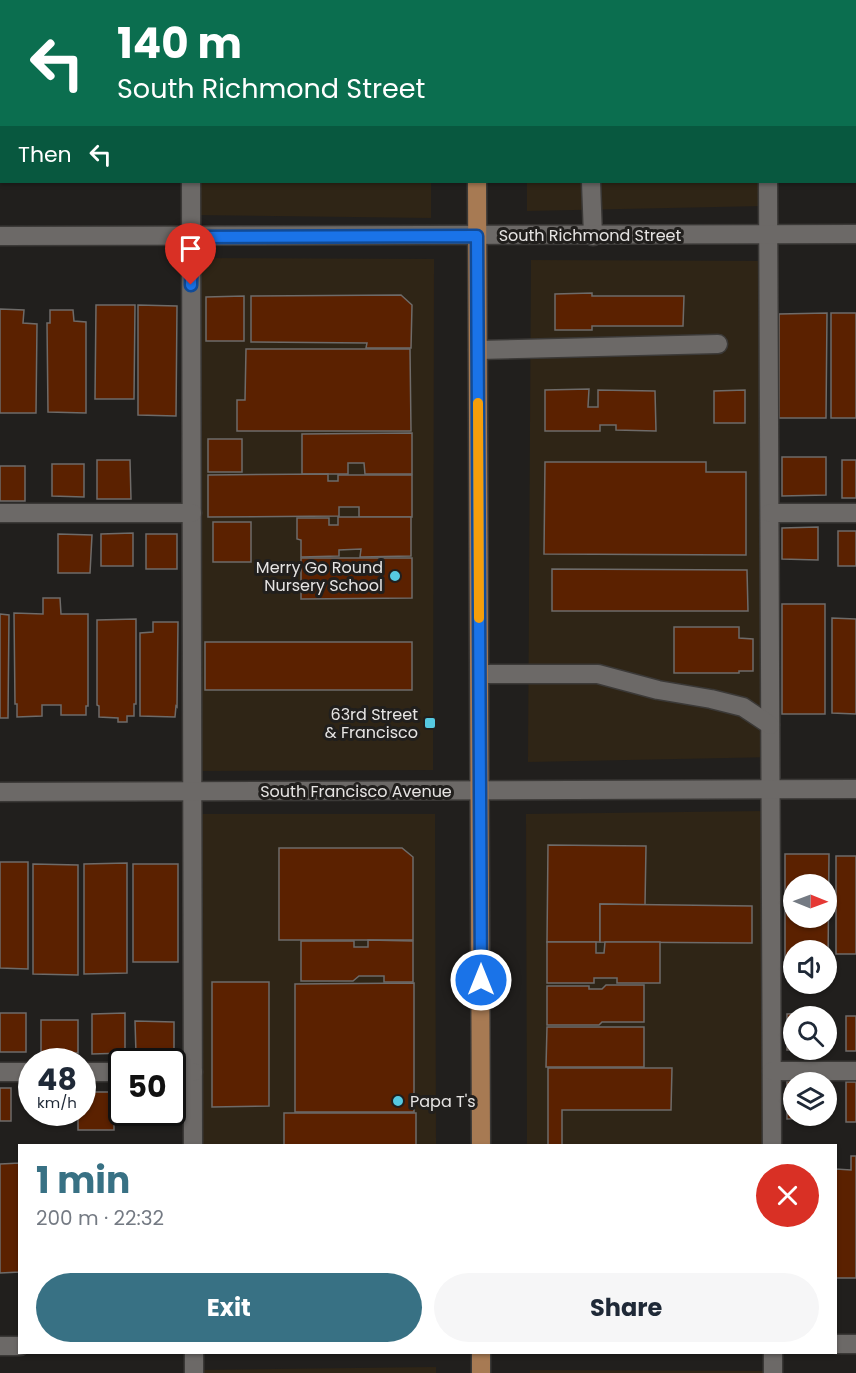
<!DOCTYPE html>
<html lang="en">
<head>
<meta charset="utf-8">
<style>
	body { margin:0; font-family:Poppins,sans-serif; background:#f6f6f7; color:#1f2937; height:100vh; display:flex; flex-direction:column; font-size:22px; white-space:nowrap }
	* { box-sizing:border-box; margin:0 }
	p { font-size:20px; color:#747a83 }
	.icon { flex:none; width:33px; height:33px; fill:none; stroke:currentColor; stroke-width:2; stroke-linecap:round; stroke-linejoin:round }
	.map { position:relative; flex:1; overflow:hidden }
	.panel { position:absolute; left:18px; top:1144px; width:819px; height:210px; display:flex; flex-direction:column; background:#fff; border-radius:0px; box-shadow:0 2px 4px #0004 }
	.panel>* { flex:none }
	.hud { position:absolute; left:0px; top:0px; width:856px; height:183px; box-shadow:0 2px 4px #0004; background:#0b6e4f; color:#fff; overflow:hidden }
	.needle { width:39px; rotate:91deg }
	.controls { position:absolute; left:783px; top:874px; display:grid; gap:12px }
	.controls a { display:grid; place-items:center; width:54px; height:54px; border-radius:50%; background:#fff; box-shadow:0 2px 4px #0004; font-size:30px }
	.speed { position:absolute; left:18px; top:1048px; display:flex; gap:12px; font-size:30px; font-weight:700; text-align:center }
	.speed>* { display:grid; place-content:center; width:78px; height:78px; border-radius:50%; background:#fff; box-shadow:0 2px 4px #0004; line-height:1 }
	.speed small { font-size:15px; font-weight:400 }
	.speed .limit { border:3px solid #111; border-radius:9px; background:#fff; color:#111 }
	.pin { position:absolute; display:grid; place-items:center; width:51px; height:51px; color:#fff; margin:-62px -26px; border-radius:50% 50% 50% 0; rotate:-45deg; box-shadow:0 0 6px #0007 }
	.pin .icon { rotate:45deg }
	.me { position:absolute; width:66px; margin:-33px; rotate:0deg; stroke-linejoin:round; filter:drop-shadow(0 0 4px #0008) }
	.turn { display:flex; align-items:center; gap:21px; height:126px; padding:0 18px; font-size:27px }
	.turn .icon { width:78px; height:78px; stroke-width:2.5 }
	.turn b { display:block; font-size:42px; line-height:51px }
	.then { display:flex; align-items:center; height:57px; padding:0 18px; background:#0003; gap:12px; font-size:22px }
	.round { display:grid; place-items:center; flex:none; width:63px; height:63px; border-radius:32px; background:#f6f6f7 }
	.summary { display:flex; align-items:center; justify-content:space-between; height:102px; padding:0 18px }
	h1 { font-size:36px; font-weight:700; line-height:45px; color:#387184 }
	.cta { display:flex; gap:12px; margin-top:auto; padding:12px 18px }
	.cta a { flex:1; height:69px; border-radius:36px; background:#387184; color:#fff; font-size:24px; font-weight:700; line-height:69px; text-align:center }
	.cta a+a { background:#f6f6f7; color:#1f2937 }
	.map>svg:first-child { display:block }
	.commercial { fill:#2f2516 }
	.building { fill:#5b2100; stroke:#6e6b69; stroke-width:1.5; fill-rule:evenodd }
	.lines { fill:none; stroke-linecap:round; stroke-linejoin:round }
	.minor-casing { stroke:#3b3937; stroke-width:21 }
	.major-casing { stroke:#3b3937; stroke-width:21 }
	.minor { stroke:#6c6967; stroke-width:18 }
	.major { stroke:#a77a53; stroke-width:18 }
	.route-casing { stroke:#114b97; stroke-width:15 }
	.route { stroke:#1a73e8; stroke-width:10 }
	.slow { stroke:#f59e0b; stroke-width:10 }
	.poi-dot { fill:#56c9e1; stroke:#211f1d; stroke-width:2 }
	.labels { text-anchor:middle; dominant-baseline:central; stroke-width:6; stroke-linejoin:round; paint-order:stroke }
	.street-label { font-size:16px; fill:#e6e4e3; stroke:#211f1d }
	.poi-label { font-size:16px; fill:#e6e4e3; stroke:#211f1d; text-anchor:end }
</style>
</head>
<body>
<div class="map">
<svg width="856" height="1373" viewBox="0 0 856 1373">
	<rect width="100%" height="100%" fill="#211f1d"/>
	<g class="commercial">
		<polygon points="191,182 431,182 431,218 191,215"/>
		<polygon points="527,182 768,182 769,206 527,211"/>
		<polygon points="191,258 434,259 433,770 193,771"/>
		<polygon points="531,260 769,261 771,757 528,762"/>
		<polygon points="771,811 772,1146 527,1146 526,814"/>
		<polygon points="193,814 435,814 436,1146 193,1146"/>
		<polygon points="436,1367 436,1373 194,1373 194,1370"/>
		<polygon points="530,1370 773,1371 773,1373 530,1373"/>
	</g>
	<g class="building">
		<polygon points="27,0 85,0 27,2"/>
		<rect x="287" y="0" width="70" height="2"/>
		<rect x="367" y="0" width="43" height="2"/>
		<rect x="545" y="0" width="108" height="2"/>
		<polygon points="855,58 856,58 855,171"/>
		<polygon points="0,63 2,63 0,173"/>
		<polygon points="592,293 592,296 684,296 683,326 592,326 592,330 555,330 555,294"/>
		<polygon points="401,295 412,305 411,348 366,348 367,343 251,342 251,296"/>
		<polygon points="244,296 244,341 206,341 206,297"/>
		<polygon points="96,305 135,305 134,399 95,399"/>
		<polygon points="138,305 177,306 176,416 138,415"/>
		<polygon points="0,309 24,310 23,323 37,324 36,413 0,413"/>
		<polygon points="50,310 73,310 74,321 86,322 86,413 48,412 47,323 50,323"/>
		<polygon points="827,313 826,418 779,418 779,314"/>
		<rect x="831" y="313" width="25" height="105"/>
		<polygon points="246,349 410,349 411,431 237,431 237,400 245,400"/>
		<polygon points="589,389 588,407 598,407 598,390 655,391 656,431 616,430 616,425 600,425 600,431 545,431 545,390"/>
		<polygon points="745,390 745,423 714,423 714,391"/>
		<polygon points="412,433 412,474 365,474 364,463 348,463 348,474 302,474 302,434"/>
		<rect x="208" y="439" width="34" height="33"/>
		<polygon points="782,457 826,457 826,495 782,496"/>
		<polygon points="97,460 130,460 131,499 97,499"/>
		<rect x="842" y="460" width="14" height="38"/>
		<polygon points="545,462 706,462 706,472 746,472 746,555 544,554"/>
		<polygon points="52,464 84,464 84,497 52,496"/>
		<rect x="0" y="466" width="25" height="35"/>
		<polygon points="328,474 328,481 338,481 338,475 412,475 412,517 359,517 359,507 339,507 339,516 208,517 208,475"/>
		<polygon points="338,517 411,517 411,556 360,557 361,549 339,550 339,556 301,557 301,540 297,539 297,518 329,518 329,525 338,525"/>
		<rect x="213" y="522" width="38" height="40"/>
		<polygon points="818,527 818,560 782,559 782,528"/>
		<rect x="838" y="531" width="18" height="35"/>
		<polygon points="133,533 133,566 101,566 101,534"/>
		<polygon points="58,534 92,535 90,573 58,573"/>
		<rect x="146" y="534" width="31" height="35"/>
		<polygon points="301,558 412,558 412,598 301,599"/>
		<polygon points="552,569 747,570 748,611 552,611"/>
		<polygon points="43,598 60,598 61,614 88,614 88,706 86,706 86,715 61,715 61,705 42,705 42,716 17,717 17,704 15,704 14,613 43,614"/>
		<rect x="782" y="604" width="43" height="110"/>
		<polygon points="0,614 9,615 8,718 0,718"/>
		<polygon points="832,618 856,619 856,714 832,713"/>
		<polygon points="136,619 136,704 134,704 134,716 127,716 127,722 118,722 118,718 99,717 99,706 97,705 97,620"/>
		<polygon points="153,622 178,622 177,707 176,706 175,717 140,716 140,633 153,632"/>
		<polygon points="674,627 739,627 739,638 753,639 753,671 739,671 739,673 674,673"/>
		<rect x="205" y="642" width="207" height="48"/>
		<polygon points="548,845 646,846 645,905 600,904 600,942 547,942"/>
		<polygon points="279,848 402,848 413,857 413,940 279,940"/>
		<path d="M785 854H829L828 964H826V951H794V964H785ZM794 885H826V918H794Z"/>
		<rect x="836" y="856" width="20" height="98"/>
		<polygon points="0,862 28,862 28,969 0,968"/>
		<polygon points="127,863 127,973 84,974 84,864"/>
		<polygon points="33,864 78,865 78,975 33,974"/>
		<rect x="133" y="864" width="45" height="98"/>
		<polygon points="600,904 752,906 752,943 600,942"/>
		<polygon points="368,940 413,941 413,982 384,982 384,976 359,976 353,981 301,981 301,941 354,941 354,947 368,947"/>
		<polygon points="547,942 596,942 596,953 604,953 605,942 660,942 660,983 617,983 617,978 594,978 594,983 547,983"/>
		<polygon points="212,982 269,982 269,1106 212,1107"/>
		<polygon points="414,983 414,1112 295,1112 295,984"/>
		<polygon points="606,985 644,985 644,1022 602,1022 599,1025 547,1025 547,986 589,986 589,989 602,989"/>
		<rect x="0" y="1013" width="26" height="39"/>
		<polygon points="125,1013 125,1053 92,1054 92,1014"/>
		<polygon points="826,1013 826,1017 794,1017 794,1050 787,1050 787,1014"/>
		<rect x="846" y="1016" width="10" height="35"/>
		<rect x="41" y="1020" width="37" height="33"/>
		<polygon points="135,1021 174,1022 174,1054 136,1054"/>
		<polygon points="547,1027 644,1027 644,1067 546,1067"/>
		<polygon points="548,1068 672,1068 671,1110 562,1110 562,1146 548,1146"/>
		<polygon points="787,1081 826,1081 826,1083 794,1083 794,1116 826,1116 826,1090 827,1118 787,1119"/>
		<rect x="846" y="1082" width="10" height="40"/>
		<rect x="0" y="1088" width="11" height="33"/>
		<polygon points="82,1092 114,1092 114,1130 78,1130 78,1113 82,1113"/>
		<rect x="284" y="1113" width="132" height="33"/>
		<polygon points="851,1156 856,1156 856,1278 836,1278 836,1169 851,1170"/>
		<polygon points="20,1163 20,1272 0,1273 0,1164"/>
	</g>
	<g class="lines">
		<defs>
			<g id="minor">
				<polyline points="191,0 191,2"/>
				<polyline points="767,0 767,2"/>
				<polyline points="191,182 193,1146"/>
				<polyline points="591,182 593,236"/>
				<polyline points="768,182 772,1146"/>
				<polyline points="0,236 856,234"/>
				<polyline points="478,350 718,344"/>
				<polyline points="0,513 192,513"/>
				<polyline points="770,513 856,513"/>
				<polyline points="480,674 598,674 658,690 711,699 743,707 770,725"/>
				<polyline points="0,792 856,789"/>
				<polyline points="772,1071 856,1071"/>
				<polyline points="0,1072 32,1072"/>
				<polyline points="82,1072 122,1072"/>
				<polyline points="172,1072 193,1072"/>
				<polyline points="836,1344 856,1344"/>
				<polyline points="0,1346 20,1346"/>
				<polyline points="194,1353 194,1373"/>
				<polyline points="773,1353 773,1373"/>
			</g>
			<g id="major">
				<polyline points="476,0 476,2"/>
				<polyline points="477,182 481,1146"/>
				<polyline points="481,1353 481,1373"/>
			</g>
		</defs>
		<use href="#minor" class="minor-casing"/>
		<use href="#major" class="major-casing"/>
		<use href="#minor" class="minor"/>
		<use href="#major" class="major"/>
	</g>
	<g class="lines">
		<defs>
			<polyline id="route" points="191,285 192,237 477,236 481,980"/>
		</defs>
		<use href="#route" class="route-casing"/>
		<use href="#route" class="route"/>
		<polyline class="slow" points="478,403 479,618"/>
	</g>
	<g class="poi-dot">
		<circle cx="395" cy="576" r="6"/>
		<rect x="424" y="717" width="12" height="12" rx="3"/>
		<circle cx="398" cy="1101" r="6"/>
	</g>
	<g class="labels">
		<g class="street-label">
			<text x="590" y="235">South Richmond Street</text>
			<text x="356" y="791">South Francisco Avenue</text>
		</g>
		<g class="poi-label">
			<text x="383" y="567">Merry Go Round<tspan x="383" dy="18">Nursery School</tspan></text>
			<text x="418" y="714">63rd Street<tspan x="418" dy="18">&amp; Francisco</tspan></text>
			<text x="410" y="1101" text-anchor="start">Papa T's</text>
		</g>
	</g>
</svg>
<div class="controls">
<a><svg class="needle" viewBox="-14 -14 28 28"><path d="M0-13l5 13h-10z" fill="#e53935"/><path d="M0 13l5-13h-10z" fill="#747a83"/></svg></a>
<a><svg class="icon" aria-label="sound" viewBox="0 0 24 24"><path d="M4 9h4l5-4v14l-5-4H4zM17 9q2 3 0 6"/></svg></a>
<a><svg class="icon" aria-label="search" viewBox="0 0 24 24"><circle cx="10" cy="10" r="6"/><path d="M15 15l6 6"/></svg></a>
<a><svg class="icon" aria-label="layers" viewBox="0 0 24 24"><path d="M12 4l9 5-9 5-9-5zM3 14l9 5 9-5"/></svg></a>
</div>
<div class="speed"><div>48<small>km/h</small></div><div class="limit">50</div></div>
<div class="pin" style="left:191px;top:285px;background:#d93025"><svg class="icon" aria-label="arrive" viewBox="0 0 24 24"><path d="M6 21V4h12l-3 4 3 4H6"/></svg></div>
<svg class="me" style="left:481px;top:980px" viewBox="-20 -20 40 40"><circle r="17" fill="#1a73e8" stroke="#fff" stroke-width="3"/><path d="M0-11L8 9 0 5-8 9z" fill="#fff"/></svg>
<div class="hud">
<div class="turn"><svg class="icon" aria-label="left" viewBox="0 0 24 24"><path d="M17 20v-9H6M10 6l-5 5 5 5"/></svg><div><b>140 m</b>South Richmond Street</div></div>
<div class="then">Then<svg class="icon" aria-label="left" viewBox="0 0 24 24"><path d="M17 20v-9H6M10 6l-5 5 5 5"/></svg></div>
</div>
<section class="panel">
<div class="summary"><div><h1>1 min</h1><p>200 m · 22:32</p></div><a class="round" style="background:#d93025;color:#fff"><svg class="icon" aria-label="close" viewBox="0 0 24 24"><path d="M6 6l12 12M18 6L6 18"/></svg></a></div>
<div class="cta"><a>Exit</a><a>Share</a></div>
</section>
</div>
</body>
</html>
